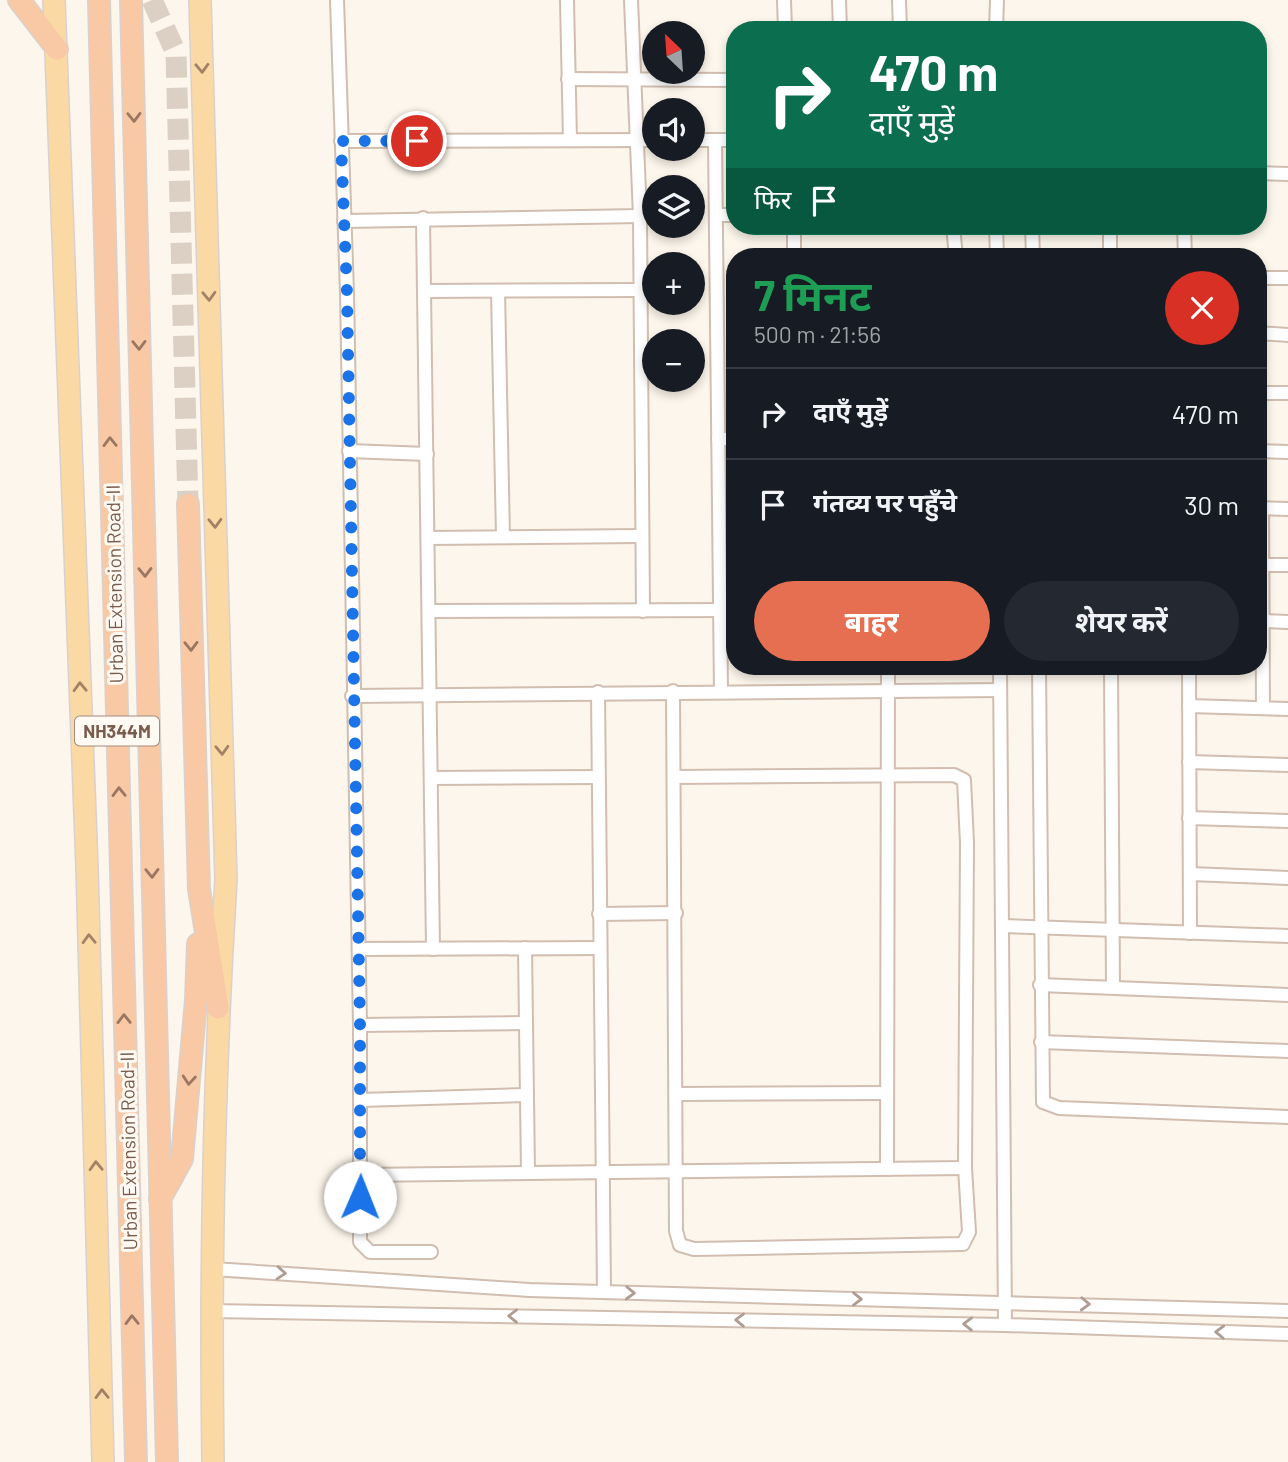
<!DOCTYPE html>
<html lang="hi">
<head>
<meta charset="utf-8">
<style>
	body { margin:0; font-family:Barlow,"Noto Sans Devanagari",sans-serif; background:#242831; color:#f1f3f6; height:100vh; display:flex; flex-direction:column; font-size:26px; white-space:nowrap }
	* { box-sizing:border-box; margin:0 }
	p { font-size:23px; color:#9ea1a6 }
	.icon { flex:none; width:38px; height:38px; fill:none; stroke:currentColor; stroke-width:2; stroke-linecap:round; stroke-linejoin:round }
	.map { position:relative; flex:1; overflow:hidden }
	.sheet { position:absolute; left:726px; top:248px; width:541px; height:427px; display:flex; flex-direction:column; background:#171b24; border-radius:28px; box-shadow:0 4px 10px #0003 }
	.sheet>* { flex:none }
	.top-card { position:absolute; left:726px; top:21px; width:541px; height:214px; border-radius:28px; box-shadow:0 4px 10px #0003; background:#0b6e4f; color:#fff; overflow:hidden }
	.needle { width:46px; rotate:335deg }
	.buttons { position:absolute; left:642px; top:21px; display:grid; gap:14px }
	.buttons a { display:grid; place-items:center; width:63px; height:63px; border-radius:50%; background:#171b24; box-shadow:0 4px 10px #0003; font-size:35px }
	.pin { position:absolute; display:grid; place-items:center; width:60px; height:60px; color:#fff; margin:-30px; border:4px solid #fff; border-radius:50%; box-shadow:0 2px 7px #0007 }
	.me { position:absolute; width:77px; margin:-38px; rotate:1deg; stroke-linejoin:round; filter:drop-shadow(0 0 5px #0008) }
	.turn { display:flex; align-items:center; gap:24px; height:147px; padding:0 28px; font-size:32px }
	.turn .icon { width:91px; height:91px; stroke-width:2.5 }
	.turn b { display:block; font-size:49px; line-height:60px }
	.then { display:flex; align-items:center; height:66px; padding:0 28px; background:#0003; gap:14px; font-size:26px }
	.round { display:grid; place-items:center; flex:none; width:74px; height:74px; border-radius:37px; background:#242831 }
	.headline { display:flex; align-items:center; justify-content:space-between; height:119px; padding:0 28px }
	h1 { font-size:42px; font-weight:700; line-height:52px; color:#1e9e55 }
	.cta { display:flex; gap:14px; margin-top:auto; padding:14px 28px }
	.cta a { flex:1; height:80px; border-radius:42px; background:#e76f51; color:#fff; font-size:28px; font-weight:700; line-height:80px; text-align:center }
	.cta a+a { background:#242831; color:#f1f3f6 }
	ul { padding:0; list-style:none }
	li { display:flex; align-items:center; gap:21px; height:91px; padding:0 28px; border-top:2px solid #363941 }
	li div { flex:1 }
	li b { display:block; font-size:26px }
	li em { font-style:normal }
	.map>svg:first-child { display:block }
	.lines { fill:none; stroke-linecap:round; stroke-linejoin:round }
	.trunk-tunnel { stroke:#dcd0c4; stroke-width:21; stroke-dasharray:21 10; stroke-linecap:butt }
	.minor-casing { stroke:#d1beb0; stroke-width:16 }
	.primary-casing { stroke:#dad1cd; stroke-width:24 }
	.trunk-casing { stroke:#dad1cd; stroke-width:24 }
	.minor { stroke:#fff; stroke-width:12 }
	.primary { stroke:#fbd9a5; stroke-width:21 }
	.trunk { stroke:#f9c8a4; stroke-width:21 }
	.oneway { stroke:#a18267 }
	.oneway2 { stroke:#9a7763 }
	.oneway3 { stroke:#af9d94 }
	.route { stroke:#1a73e8; stroke-width:12; stroke-dasharray:0 21.6 }
	.labels { text-anchor:middle; dominant-baseline:central; stroke-width:6; stroke-linejoin:round; paint-order:stroke }
	.shield { fill:#fffaf3; stroke:#a28b7f; stroke-width:2 }
	.shield-label { font-size:18px; font-weight:bold; fill:#7a5c4d }
	.street-label { font-size:19px; fill:#7a5c4d; stroke:#fffaf3 }
</style>
</head>
<body>
<div class="map">
<svg width="1288" height="1462" viewBox="0 0 1288 1462">
	<rect width="100%" height="100%" fill="#fdf6ec"/>
	<g class="lines">
		<polyline class="trunk-tunnel" points="152,0 176,53 188,504"/>
		<defs>
			<g id="minor">
				<polyline points="337,0 347,293 360,1025 360,1242 370,1252 431,1252"/>
				<polyline points="567,0 570,140"/>
				<polyline points="631,0 640,216 643,611"/>
				<polyline points="784,0 785,30"/>
				<polyline points="839,0 840,30"/>
				<polyline points="899,0 900,30"/>
				<polyline points="996,30 997,0"/>
				<polyline points="568,79 735,80"/>
				<polyline points="693,140 735,140"/>
				<polyline points="715,140 721,691"/>
				<polyline points="341,141 654,140"/>
				<polyline points="1258,173 1288,174"/>
				<polyline points="716,215 735,215"/>
				<polyline points="423,218 433,949"/>
				<polyline points="344,221 640,216"/>
				<polyline points="794,226 794,257"/>
				<polyline points="953,226 956,257"/>
				<polyline points="996,226 997,257"/>
				<polyline points="1032,226 1033,257"/>
				<polyline points="1110,226 1110,257"/>
				<polyline points="1184,226 1185,257"/>
				<polyline points="1258,278 1288,278"/>
				<polyline points="426,291 640,290"/>
				<polyline points="498,291 503,537"/>
				<polyline points="1258,333 1288,335"/>
				<polyline points="1258,393 1288,393"/>
				<polyline points="718,439 735,439"/>
				<polyline points="349,451 427,454"/>
				<polyline points="1258,451 1288,452"/>
				<polyline points="1258,508 1288,509"/>
				<polyline points="1262,508 1263,708"/>
				<polyline points="428,538 641,536"/>
				<polyline points="1263,565 1288,565"/>
				<polyline points="429,611 735,610"/>
				<polyline points="1264,621 1288,622"/>
				<polyline points="1000,667 1005,1325"/>
				<polyline points="1039,667 1043,1102 1059,1108 1288,1117"/>
				<polyline points="1111,667 1113,987"/>
				<polyline points="1189,667 1190,933"/>
				<polyline points="673,691 676,1231 680,1245 694,1249 963,1244 969,1232 965,1168 967,843 964,780 954,775 674,777"/>
				<polyline points="598,692 604,1292"/>
				<polyline points="352,696 1000,690"/>
				<polyline points="1189,706 1288,709"/>
				<polyline points="1189,762 1288,765"/>
				<polyline points="431,778 598,777"/>
				<polyline points="1189,818 1288,821"/>
				<polyline points="1190,874 1288,878"/>
				<polyline points="599,914 676,913"/>
				<polyline points="1002,926 1288,936"/>
				<polyline points="525,948 528,1172"/>
				<polyline points="359,949 600,948"/>
				<polyline points="1040,985 1288,995"/>
				<polyline points="360,1025 526,1023"/>
				<polyline points="1041,1042 1288,1051"/>
				<polyline points="677,1094 887,1093"/>
				<polyline points="361,1100 526,1095"/>
				<polyline points="887,1169 888,667"/>
				<polyline points="361,1175 965,1168"/>
				<polyline points="213,1269 529,1290 1288,1311"/>
				<polyline points="211,1311 1005,1325 1288,1334"/>
			</g>
			<g id="primary">
				<polyline points="54,0 87,867 103,1462"/>
				<path d="M200 0 226 879C214 1073 210 1268 213 1462"/>
			</g>
			<g id="trunk">
				<polyline points="19,0 57,49"/>
				<polyline points="99,0 136,1462"/>
				<polyline points="131,0 167,1462"/>
				<polyline points="188,504 199,889 218,1008"/>
				<polyline points="160,1199 182,1159 196,1000 198,944"/>
			</g>
		</defs>
		<use href="#minor" class="minor-casing"/>
		<use href="#primary" class="primary-casing"/>
		<use href="#trunk" class="trunk-casing"/>
		<use href="#minor" class="minor"/>
		<use href="#primary" class="primary"/>
		<use href="#trunk" class="trunk"/>
	</g>
	<defs><path id="oneway-chevron" d="M-2-3.5L2.5 0L-2 3.5" fill="none" stroke-width="1.6" stroke-linecap="round" stroke-linejoin="round" transform="scale(1.75)"/></defs>
	<g class="oneway">
		<use href="#oneway-chevron" transform="translate(202 68) rotate(88)"/>
		<use href="#oneway-chevron" transform="translate(209 296) rotate(88)"/>
		<use href="#oneway-chevron" transform="translate(215 523) rotate(88)"/>
		<use href="#oneway-chevron" transform="translate(80 687) rotate(-92)"/>
		<use href="#oneway-chevron" transform="translate(222 750) rotate(88)"/>
		<use href="#oneway-chevron" transform="translate(89 939) rotate(-92)"/>
		<use href="#oneway-chevron" transform="translate(96 1166) rotate(-92)"/>
		<use href="#oneway-chevron" transform="translate(102 1394) rotate(-91)"/>
	</g>
	<g class="oneway2">
		<use href="#oneway-chevron" transform="translate(134 117) rotate(89)"/>
		<use href="#oneway-chevron" transform="translate(139 345) rotate(89)"/>
		<use href="#oneway-chevron" transform="translate(110 442) rotate(-91)"/>
		<use href="#oneway-chevron" transform="translate(145 572) rotate(89)"/>
		<use href="#oneway-chevron" transform="translate(191 646) rotate(89)"/>
		<use href="#oneway-chevron" transform="translate(119 792) rotate(-91)"/>
		<use href="#oneway-chevron" transform="translate(152 873) rotate(89)"/>
		<use href="#oneway-chevron" transform="translate(124 1019) rotate(-91)"/>
		<use href="#oneway-chevron" transform="translate(189 1080) rotate(95)"/>
		<use href="#oneway-chevron" transform="translate(132 1320) rotate(-91)"/>
	</g>
	<g class="oneway3">
		<use href="#oneway-chevron" transform="translate(281 1273) rotate(4)"/>
		<use href="#oneway-chevron" transform="translate(630 1293) rotate(2)"/>
		<use href="#oneway-chevron" transform="translate(857 1299) rotate(1)"/>
		<use href="#oneway-chevron" transform="translate(1085 1304) rotate(2)"/>
		<use href="#oneway-chevron" transform="translate(513 1316) rotate(-179)"/>
		<use href="#oneway-chevron" transform="translate(740 1320) rotate(-179)"/>
		<use href="#oneway-chevron" transform="translate(968 1324) rotate(-179)"/>
		<use href="#oneway-chevron" transform="translate(1220 1332) rotate(-178)"/>
	</g>
	<g class="lines">
		<polyline class="route" points="360,1197 360,1024 347,293 341,141 417,141"/>
	</g>
	<g class="labels">
		<rect class="shield" x="75" y="716.5" width="84" height="29" rx="5"/>
		<g class="shield-label">
			<text x="117" y="731">NH344M</text>
		</g>
		<g class="street-label">
			<text transform="translate(114 584) rotate(-91)">Urban Extension Road-II</text>
			<text transform="translate(128 1151) rotate(-91)">Urban Extension Road-II</text>
		</g>
	</g>
</svg>
<div class="buttons">
<a><svg class="needle" viewBox="-14 -14 28 28"><path d="M0-13l5 13h-10z" fill="#e53935"/><path d="M0 13l5-13h-10z" fill="#9ea1a6"/></svg></a>
<a><svg class="icon" aria-label="sound" viewBox="0 0 24 24"><path d="M4 9h4l5-4v14l-5-4H4zM17 9q2 3 0 6"/></svg></a>
<a><svg class="icon" aria-label="layers" viewBox="0 0 24 24"><path d="M12 4l9 5-9 5-9-5zM3 14l9 5 9-5"/></svg></a>
<a>+</a>
<a>−</a>
</div>
<div class="pin" style="left:417px;top:141px;background:#d93025"><svg class="icon" aria-label="arrive" viewBox="0 0 24 24"><path d="M6 21V4h12l-3 4 3 4H6"/></svg></div>
<svg class="me" style="left:360px;top:1197px" viewBox="-20 -20 40 40"><circle r="19" fill="#fff"/><path d="M0-13L10 11 0 6-10 11z" fill="#1a73e8"/></svg>
<div class="top-card">
<div class="turn"><svg class="icon" aria-label="right" viewBox="0 0 24 24"><path d="M7 20v-9h11M14 6l5 5-5 5"/></svg><div><b>470 m</b>दाएँ मुड़ें</div></div>
<div class="then">फिर<svg class="icon" aria-label="arrive" viewBox="0 0 24 24"><path d="M6 21V4h12l-3 4 3 4H6"/></svg></div>
</div>
<section class="sheet">
<div class="headline"><div><h1>7 मिनट</h1><p>500 m · 21:56</p></div><a class="round" style="background:#d93025;color:#fff"><svg class="icon" aria-label="close" viewBox="0 0 24 24"><path d="M6 6l12 12M18 6L6 18"/></svg></a></div>
<ul>
<li><svg class="icon" aria-label="right" viewBox="0 0 24 24"><path d="M7 20v-9h11M14 6l5 5-5 5"/></svg><div><b>दाएँ मुड़ें</b></div><em>470 m</em></li>
<li><svg class="icon" aria-label="arrive" viewBox="0 0 24 24"><path d="M6 21V4h12l-3 4 3 4H6"/></svg><div><b>गंतव्य पर पहुँचे</b></div><em>30 m</em></li>
</ul>
<div class="cta"><a>बाहर</a><a>शेयर करें</a></div>
</section>
</div>
</body>
</html>
